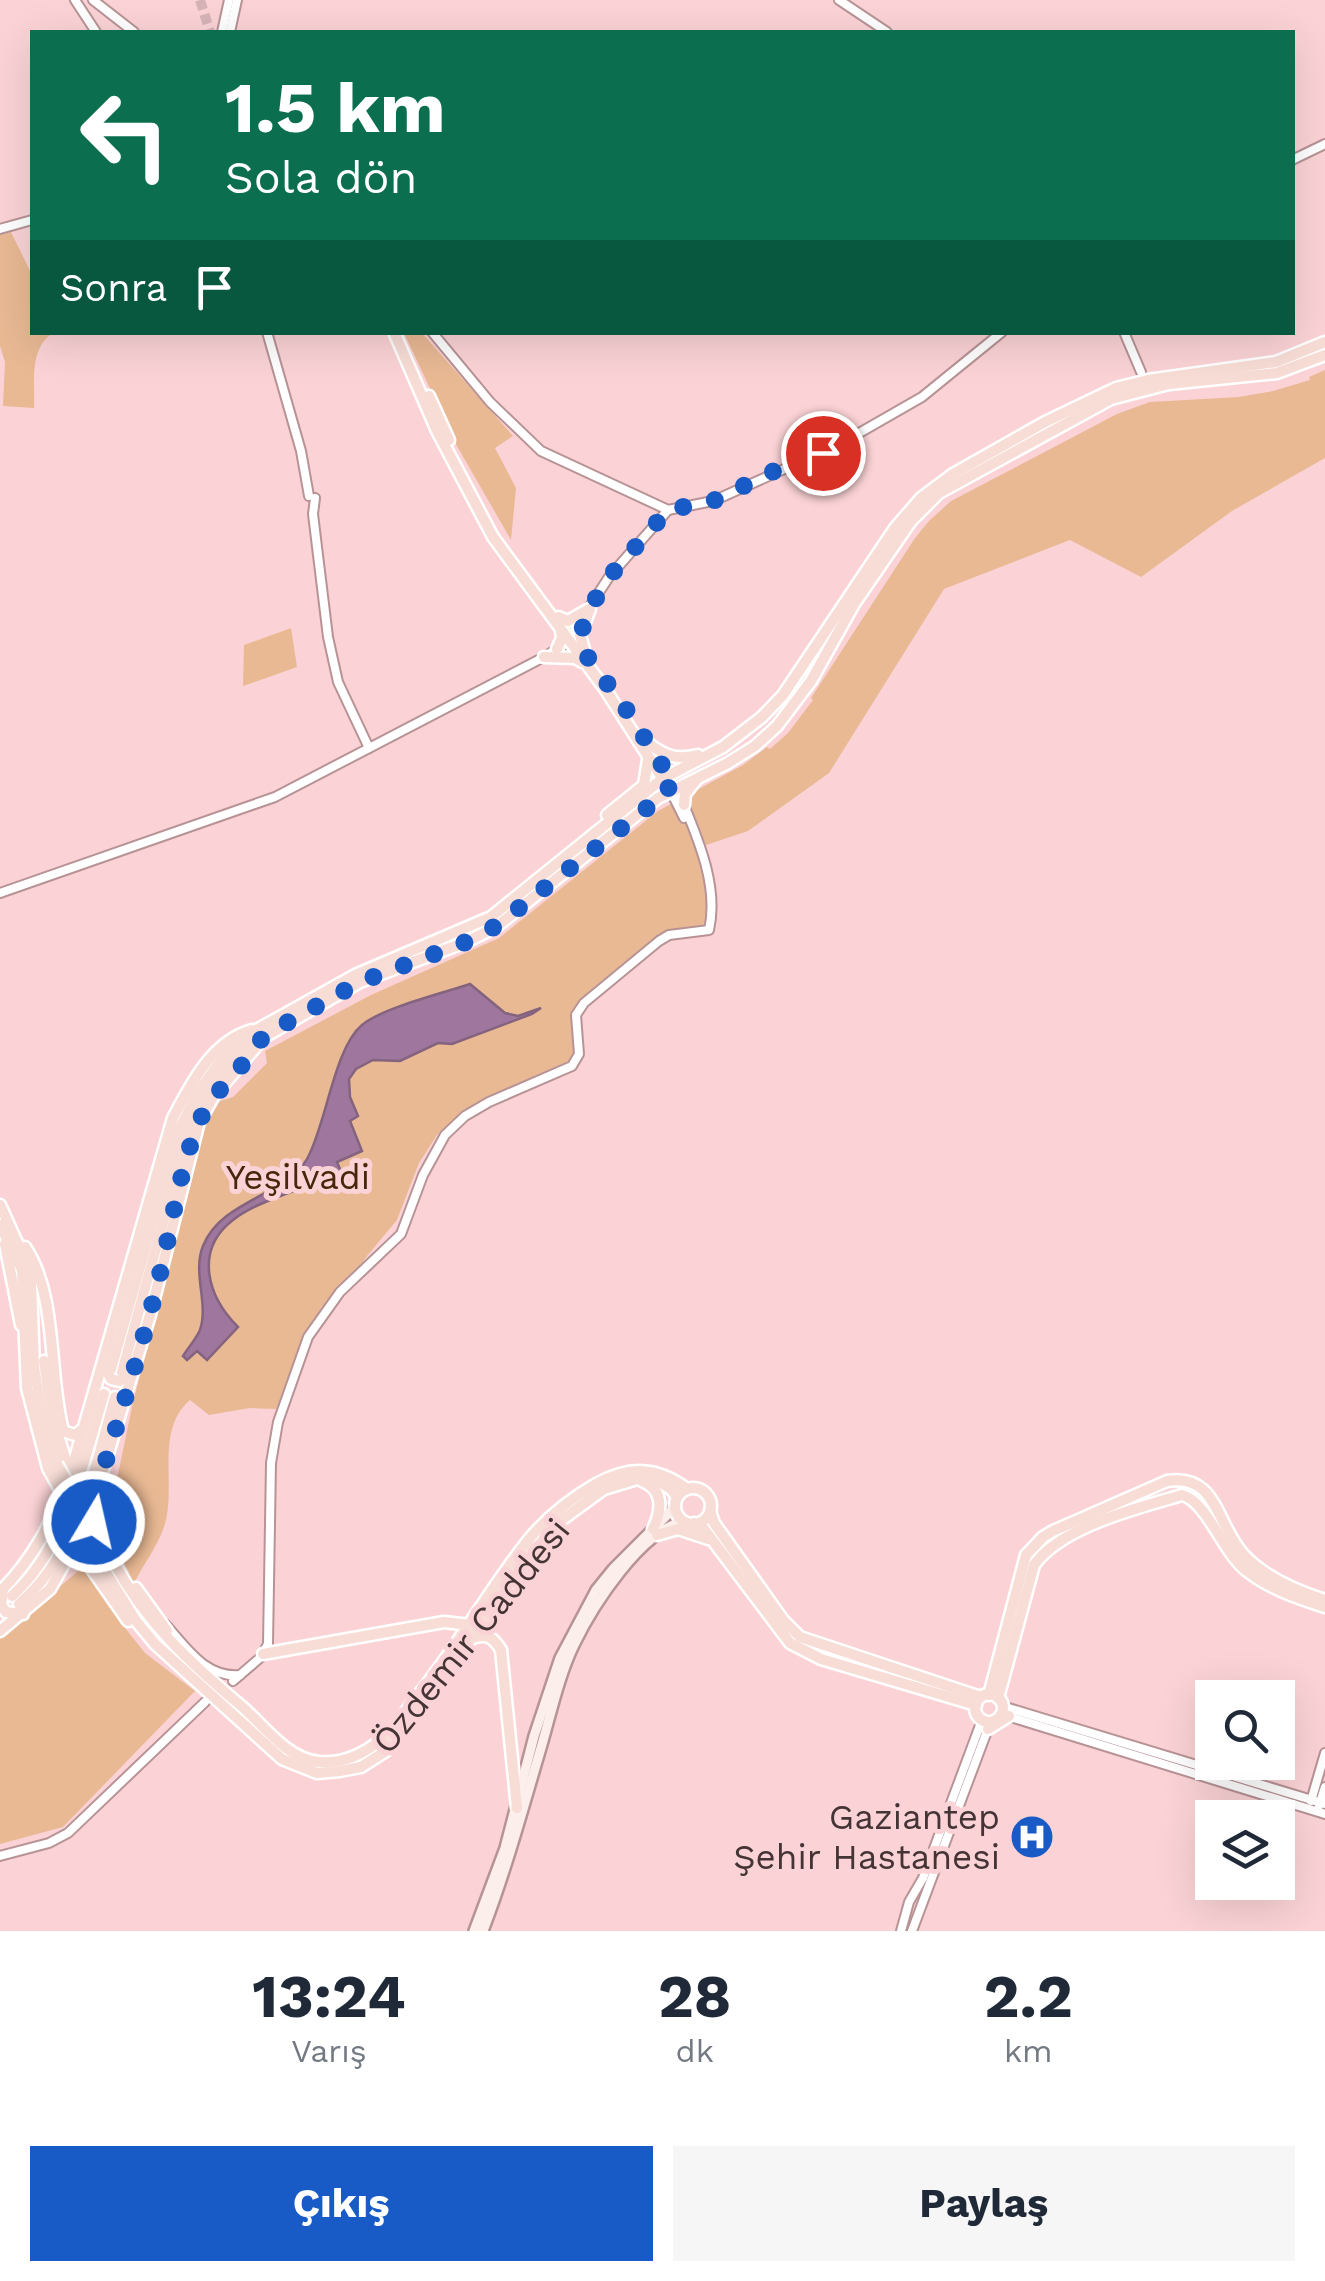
<!DOCTYPE html>
<html lang="tr">
<head>
<meta charset="utf-8">
<style>
	body { margin:0; font-family:"Work Sans",sans-serif; background:#f6f6f7; color:#1f2937; height:100vh; display:flex; flex-direction:column; font-size:38px; white-space:nowrap }
	* { box-sizing:border-box; margin:0 }
	p { font-size:32px; color:#747a83 }
	.icon { flex:none; width:55px; height:55px; fill:none; stroke:currentColor; stroke-width:2; stroke-linecap:round; stroke-linejoin:round }
	.map { position:relative; height:1931px; overflow:hidden }
	.panel { display:flex; flex-direction:column; background:#fff; flex:1 }
	.panel>* { flex:none }
	.top-card { position:absolute; left:30px; top:30px; width:1265px; height:305px; border-radius:0px; box-shadow:0 10px 40px #0002; background:#0b6e4f; color:#fff; overflow:hidden }
	.controls { position:absolute; left:1195px; top:1680px; display:grid; gap:20px }
	.controls a { display:grid; place-items:center; width:100px; height:100px; border-radius:0px; background:#fff; box-shadow:0 10px 40px #0002; font-size:50px }
	.pin { position:absolute; display:grid; place-items:center; width:85px; height:85px; color:#fff; margin:-42px; border:5px solid #fff; border-radius:50%; box-shadow:0 2px 10px #0007 }
	.me { position:absolute; width:110px; margin:-55px; rotate:9deg; stroke-linejoin:round; filter:drop-shadow(0 0 8px #0008) }
	.turn { display:flex; align-items:center; gap:35px; height:210px; padding:0 30px; font-size:45px }
	.turn .icon { width:130px; height:130px; stroke-width:2.5 }
	.turn b { display:block; font-size:70px; line-height:85px }
	.then { display:flex; align-items:center; height:95px; padding:0 30px; background:#0003; gap:20px; font-size:38px }
	.eta { display:flex; justify-content:space-evenly; align-items:center; height:170px; text-align:center }
	.eta b { font-size:60px; font-weight:700; line-height:70px }
	.cta { display:flex; gap:20px; margin-top:auto; padding:20px 30px }
	.cta a { flex:1; height:115px; border-radius:0px; background:#185ac6; color:#fff; font-size:40px; font-weight:700; line-height:115px; text-align:center }
	.cta a+a { background:#f6f6f7; color:#1f2937 }
	.map>svg:first-child { display:block }
	.green { fill:#e9b994 }
	.water { fill:#9f779e; stroke:#84637e; stroke-width:2.5 }
	.lines { fill:none; stroke-linecap:round; stroke-linejoin:round }
	.primary-tunnel { stroke:#d6b3b6; stroke-width:10; stroke-dasharray:10 5; stroke-linecap:butt }
	.tertiary-casing { stroke:#b89396; stroke-width:12 }
	.secondary-casing { stroke:#b89396; stroke-width:14 }
	.primary-casing { stroke:#fff; stroke-width:15 }
	.tertiary { stroke:#fff; stroke-width:8 }
	.secondary { stroke:#fbeeeb; stroke-width:9 }
	.primary { stroke:#f7ddd6; stroke-width:10 }
	.primary-bridge-casing { stroke:#fff; stroke-width:15; stroke-linecap:butt }
	.primary-bridge { stroke:#f7ddd6; stroke-width:10 }
	.route { stroke:#185ac6; stroke-width:18; stroke-dasharray:0 32.4 }
	.labels { text-anchor:middle; dominant-baseline:central; stroke-width:10; stroke-linejoin:round; paint-order:stroke }
	.park-label { font-size:35px; fill:#47270b; stroke:#fbd3d6 }
	.street-label { font-size:35px; fill:#443435; stroke:#fbd3d6 }
	.poi-label { font-size:35px; fill:#443435; stroke:#fbd3d6; text-anchor:end }
</style>
</head>
<body>
<div class="map">
<svg width="1325" height="1931" viewBox="0 0 1325 1931">
	<rect width="100%" height="100%" fill="#fbd3d6"/>
	<g class="green">
		<path d="M11 232 32 275V332L53 333C29 348 35 382 34 408L3 406 5 362 0 346V235Z"/>
		<polygon points="404,333 422,333 513,436 495,448 516,488 511,540 457,446"/>
		<path d="M1325 370V458L1232 511 1141 577 1070 540 944 589 829 773 748 831 697 848 707 890V925L665 933 571 1012 575 1058 473 1105 437 1135 419 1163 397 1220 367 1256 302 1346 276 1409 250 1408 209 1415 190 1400C156 1429 175 1481 166 1520 160 1544 145 1561 134 1583 128 1595 123 1607 118 1619L145 1653 195 1691 63 1827 0 1844V1637L83 1567 112 1608 129 1572 106 1532 133 1402 204 1128 220 1101 233 1097 267 1063 265 1051 371 995 499 938 658 811 743 765 767 747 770 749 788 733 813 700 811 698 915 538 929 521 951 501 1117 414 1150 402 1239 397 1273 391 1310 380 1309 377Z"/>
		<polygon points="291,628 297,667 243,686 244,645"/>
	</g>
	<path class="water" d="M470 984 505 1013 518 1016 541 1008 532 1014 452 1044 438 1043 400 1061 373 1060 356 1069 349 1079 350 1097 358 1116 350 1121 362 1151 337 1162 342 1174C310 1187 260 1199 233 1220 194 1250 207 1296 238 1327L207 1360 197 1351 187 1360 183 1356C188 1348 196 1339 200 1330 209 1303 192 1273 203 1246 221 1200 286 1196 307 1159 326 1126 334 1048 362 1025 382 1008 443 993 470 984Z"/>
	<g class="lines">
		<polyline class="primary-tunnel" points="200,0 210,32"/>
		<defs>
			<g id="tertiary">
				<polyline points="75,0 96,32"/>
				<polyline points="93,0 134,32"/>
				<polyline points="839,0 887,32"/>
				<polyline points="222,32 229,0"/>
				<polyline points="230,32 237,0"/>
				<polyline points="1292,160 1325,144"/>
				<polyline points="0,229 32,220"/>
				<polyline points="267,332 301,451 309,496"/>
				<polyline points="432,332 490,402 541,451 668,510 713,501 840,444 922,397 1002,332"/>
				<polyline points="1124,332 1141,372"/>
				<polyline points="315,498 313,514 328,637 338,682 369,748"/>
				<polyline points="670,790 684,818"/>
				<polyline points="0,893 275,797 544,657 565,644 609,577 668,510"/>
				<path d="M165 1624C187 1648 205 1678 240 1675"/>
				<path d="M233 1681 261 1657 268 1644 271 1463 278 1422 308 1337 340 1292 401 1234 423 1175 445 1135 465 1116 489 1102 572 1066 579 1054 576 1015 584 1003 659 941 669 935 709 930C719 887 698 839 682 800"/>
				<polyline points="1002,1706 1325,1804"/>
				<polyline points="1001,1714 1325,1814"/>
				<polyline points="1311,1801 1325,1753"/>
				<polyline points="1319,1806 1325,1787"/>
				<polyline points="0,1856 49,1843 68,1833 205,1702"/>
				<polyline points="901,1931 909,1902 923,1878 982,1720"/>
				<polyline points="912,1931 989,1726"/>
			</g>
			<g id="secondary">
				<polyline points="474,1931 505,1848 534,1736 560,1658 596,1590 613,1569 675,1507"/>
				<path d="M483 1931C506 1871 523 1809 541 1748 551 1714 559 1676 574 1645 593 1606 640 1532 684 1521"/>
			</g>
			<g id="primary">
				<polyline points="394,332 437,431 493,537 605,689 664,781"/>
				<polyline points="429,396 449,440"/>
				<polyline points="558,617 568,621 589,609"/>
				<polyline points="557,649 562,638 561,631"/>
				<polyline points="585,653 580,635 590,609"/>
				<polyline points="544,657 575,658 582,662"/>
				<path d="M649 744C667 757 677 760 698 755"/>
				<polyline points="684,805 685,794 696,780"/>
				<polyline points="607,815 644,785 648,760"/>
				<polyline points="0,1205 24,1258 31,1283 34,1367 42,1416 57,1464"/>
				<polyline points="0,1225 22,1270 27,1388 48,1468"/>
				<polyline points="5,1244 21,1325"/>
				<path d="M25 1247C58 1296 48 1373 63 1431L75 1435 83 1429"/>
				<polyline points="44,1361 51,1412 69,1471"/>
				<polyline points="104,1367 111,1379 119,1381 131,1373"/>
				<polyline points="111,1369 180,1128 198,1092 222,1059 251,1033 355,975 491,917 662,779 723,747 762,717 783,695 895,528 921,498 953,474 1045,422 1116,388 1148,380 1276,362 1325,342"/>
				<polyline points="122,1372 189,1128 207,1092 226,1067 252,1044 360,982 466,942 496,927 658,798 728,763 755,746 777,726 811,681 854,604 911,521 939,493 1111,399 1169,384 1277,373 1325,355"/>
				<path d="M642 1481C664 1489 662 1511 653 1529"/>
				<circle cx="693" cy="1506" r="18"/>
				<polyline points="710,1511 714,1523 783,1620 800,1637 981,1697"/>
				<polyline points="694,1523 704,1529 790,1643 821,1659 976,1705"/>
				<polyline points="657,1535 678,1529 708,1539"/>
				<polyline points="67,1560 84,1558 128,1621"/>
				<path d="M114 1563C146 1622 189 1662 240 1705 263 1724 286 1759 319 1762 342 1764 364 1754 382 1739 395 1728 405 1712 416 1698 456 1649 487 1593 526 1543 545 1519 570 1499 596 1484 629 1466 657 1466 687 1489"/>
				<polyline points="104,1569 136,1621 155,1644 282,1759 317,1773 340,1771 361,1767 386,1751 471,1639 525,1560 560,1521 604,1489 637,1479 658,1481 671,1489 677,1497"/>
				<polyline points="136,1588 167,1631"/>
				<polyline points="3,1589 1,1605 6,1612 23,1614"/>
				<path d="M0 1592C34 1558 51 1523 69 1479L173 1118C191 1084 212 1041 252 1030"/>
				<path d="M12 1596C68 1545 82 1464 104 1394"/>
				<path d="M19 1604C78 1554 95 1469 115 1397"/>
				<polyline points="0,1631 50,1589 74,1546 92,1506 150,1315 199,1122 213,1097 260,1042"/>
				<path d="M472 1638C487 1633 493 1637 501 1650L517 1808"/>
				<polyline points="263,1654 444,1622 470,1625"/>
				<circle cx="989" cy="1708" r="14"/>
				<path d="M989 1695 1026 1555 1043 1537 1053 1531 1167 1481C1217 1473 1216 1524 1243 1554 1263 1576 1297 1591 1325 1600"/>
				<path d="M998 1698 1034 1565C1062 1526 1138 1508 1182 1495 1207 1501 1223 1553 1247 1571 1270 1589 1297 1598 1325 1607"/>
				<polyline points="988,1729 1009,1716"/>
			</g>
		</defs>
		<use href="#tertiary" class="tertiary-casing"/>
		<use href="#secondary" class="secondary-casing"/>
		<use href="#primary" class="primary-casing"/>
		<use href="#tertiary" class="tertiary"/>
		<use href="#secondary" class="secondary"/>
		<use href="#primary" class="primary"/>
		<defs>
			<g id="primary-bridge">
				<polyline points="57,1464 114,1563"/>
				<polyline points="48,1468 104,1569"/>
			</g>
		</defs>
		<use href="#primary-bridge" class="primary-bridge-casing"/>
		<use href="#primary-bridge" class="primary-bridge"/>
	</g>
	<g class="lines">
		<path class="route" d="M94 1522 92 1506C115 1430 140 1355 159 1278 172 1227 179 1170 199 1122 214 1088 246 1068 263 1036L360 982 466 942 496 926 670 790 662 779 669 776 624 706 584 652 580 635 590 608 609 577 668 510 713 501 774 471 823 453"/>
	</g>
	<defs>
		<symbol id="hospital-disc" viewBox="-11 -11 22 22"><circle r="9.5" fill="#185ac6" stroke="#fbd3d6"/><path d="M-5-5h3v3.5h4V-5h3V5h-3V1.5h-4V5h-3Z" fill="#fff"/></symbol>
	</defs>
	<g fill-rule="evenodd">
		<use href="#hospital-disc" x="1007" y="1812" width="50" height="50"/>
	</g>
	<g class="labels">
		<g class="park-label">
			<text x="298" y="1177">Yeşilvadi</text>
		</g>
		<g class="street-label">
			<text transform="translate(471 1636) rotate(-51)">Özdemir Caddesi</text>
		</g>
		<g class="poi-label">
			<text x="1000" y="1817">Gaziantep<tspan x="1000" dy="40">Şehir Hastanesi</tspan></text>
		</g>
	</g>
</svg>
<div class="controls">
<a><svg class="icon" aria-label="search" viewBox="0 0 24 24"><circle cx="10" cy="10" r="6"/><path d="M15 15l6 6"/></svg></a>
<a><svg class="icon" aria-label="layers" viewBox="0 0 24 24"><path d="M12 4l9 5-9 5-9-5zM3 14l9 5 9-5"/></svg></a>
</div>
<div class="pin" style="left:823px;top:453px;background:#d93025"><svg class="icon" aria-label="arrive" viewBox="0 0 24 24"><path d="M6 21V4h12l-3 4 3 4H6"/></svg></div>
<svg class="me" style="left:94px;top:1522px" viewBox="-20 -20 40 40"><circle r="17" fill="#185ac6" stroke="#fff" stroke-width="3"/><path d="M0-11L8 9 0 5-8 9z" fill="#fff"/></svg>
<div class="top-card">
<div class="turn"><svg class="icon" aria-label="left" viewBox="0 0 24 24"><path d="M17 20v-9H6M10 6l-5 5 5 5"/></svg><div><b>1.5 km</b>Sola dön</div></div>
<div class="then">Sonra<svg class="icon" aria-label="arrive" viewBox="0 0 24 24"><path d="M6 21V4h12l-3 4 3 4H6"/></svg></div>
</div>
</div>
<section class="panel">
<div class="eta">
<div><b>13:24</b><p>Varış</p></div>
<div><b>28</b><p>dk</p></div>
<div><b>2.2</b><p>km</p></div>
</div>
<div class="cta"><a>Çıkış</a><a>Paylaş</a></div>
</section>
</body>
</html>
